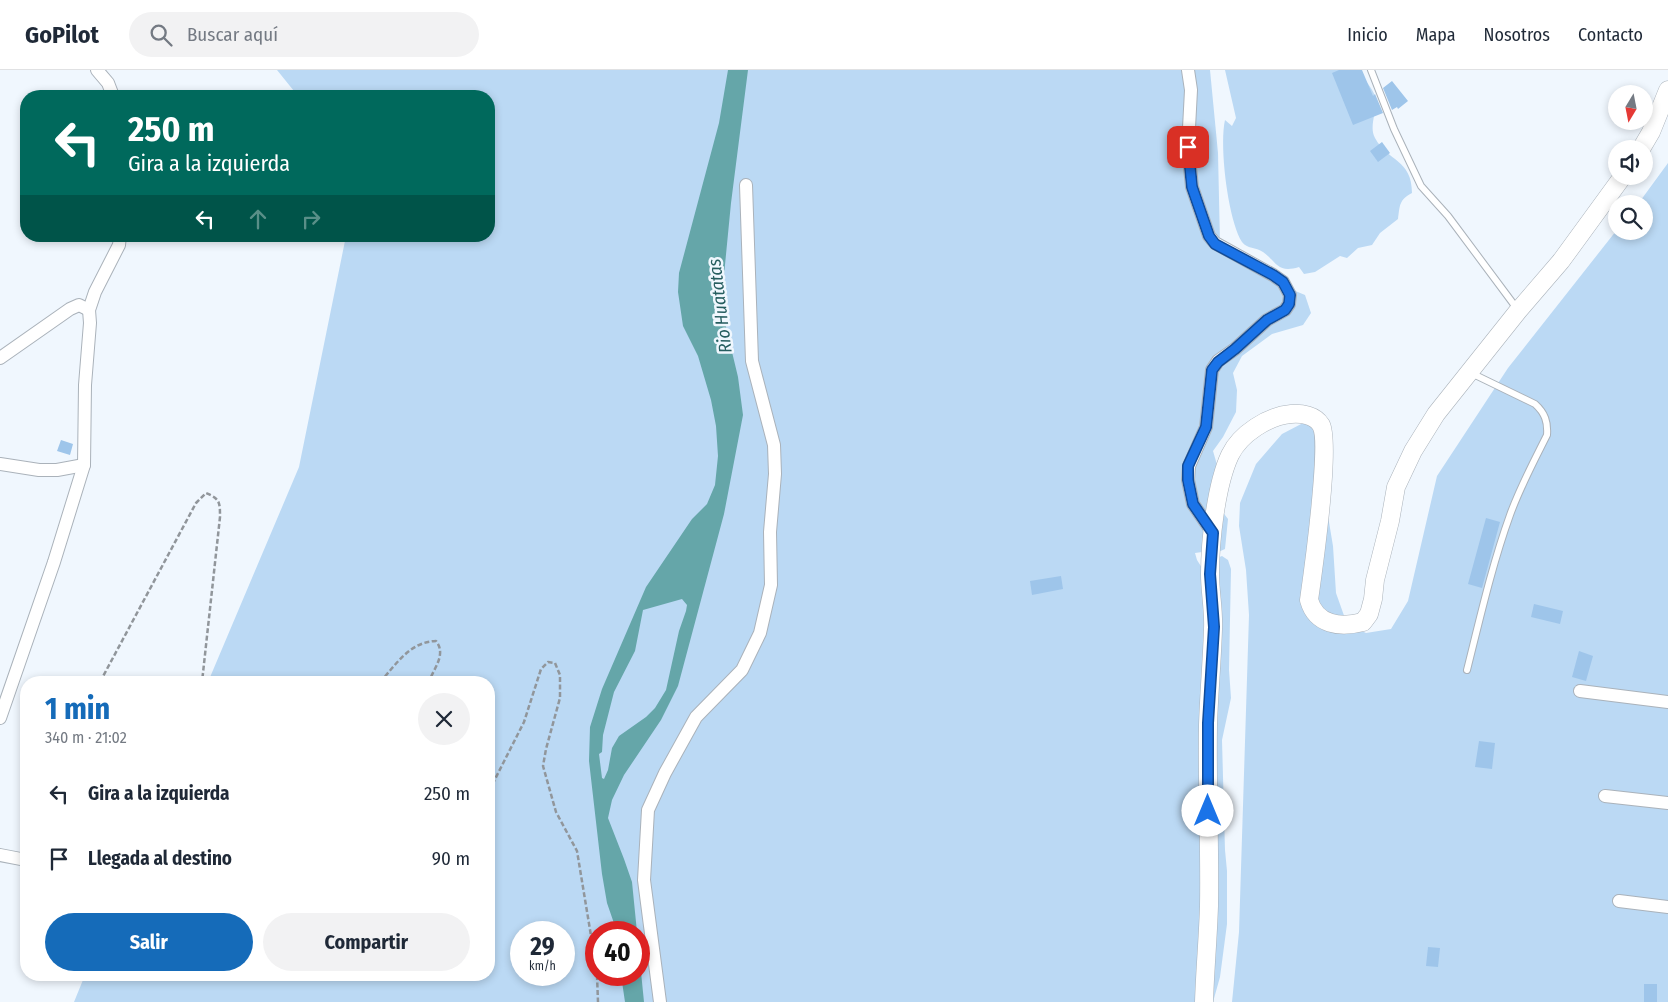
<!DOCTYPE html>
<html lang="es">
<head>
<meta charset="utf-8">
<style>
	body { margin:0; font-family:"Fira Sans Condensed",sans-serif; background:#f2f2f3; color:#1f2937; height:100vh; display:flex; flex-direction:column; font-size:19px; white-space:nowrap }
	* { box-sizing:border-box; margin:0 }
	p { font-size:16px; color:#747a83 }
	.icon { flex:none; width:28px; height:28px; fill:none; stroke:currentColor; stroke-width:2; stroke-linecap:round; stroke-linejoin:round }
	.map { position:relative; flex:1; overflow:hidden }
	.details { position:absolute; left:20px; top:606px; width:475px; height:305px; display:flex; flex-direction:column; background:#fff; border-radius:20px; box-shadow:0 2px 8px #0003 }
	.details>* { flex:none }
	.top-card { position:absolute; left:20px; top:20px; width:475px; height:152px; border-radius:20px; box-shadow:0 2px 8px #0003; background:#00695c; color:#fff; overflow:hidden }
	.needle { width:32px; rotate:190deg }
	.fabs { position:absolute; left:1608px; top:15px; display:grid; gap:10px }
	.fabs a { display:grid; place-items:center; width:45px; height:45px; border-radius:50%; background:#fff; box-shadow:0 2px 8px #0003; font-size:25px }
	.speed { position:absolute; left:510px; top:851px; display:flex; gap:10px; font-size:25px; font-weight:700; text-align:center }
	.speed>* { display:grid; place-content:center; width:65px; height:65px; border-radius:50%; background:#fff; box-shadow:0 2px 8px #0003; line-height:1 }
	.speed small { font-size:12px; font-weight:400 }
	.speed .limit { border:8px solid #d22; background:#fff; color:#111 }
	.pin { position:absolute; display:grid; place-items:center; width:42px; height:42px; color:#fff; margin:-21px; border-radius:10px; box-shadow:0 2px 8px #0006 }
	.me { position:absolute; width:55px; margin:-28px; rotate:0deg; stroke-linejoin:round; filter:drop-shadow(0 0 4px #0008) }
	.turn { display:flex; align-items:center; gap:18px; height:105px; padding:0 25px; font-size:22px }
	.turn .icon { width:65px; height:65px; stroke-width:2.5 }
	.turn b { display:block; font-size:35px; line-height:42px }
	.lanes { display:flex; align-items:center; height:48px; padding:0 25px; background:#0003; justify-content:center; gap:25px; direction:ltr }
	.lanes .off { opacity:.35 }
	.round { display:grid; place-items:center; flex:none; width:52px; height:52px; border-radius:26px; background:#f2f2f3 }
	.headline { display:flex; align-items:center; justify-content:space-between; height:85px; padding:0 25px }
	h1 { font-size:30px; font-weight:700; line-height:38px; color:#156bb9 }
	.primary-button { display:flex; gap:10px; margin-top:auto; padding:10px 25px }
	.primary-button a { flex:1; height:58px; border-radius:30px; background:#156bb9; color:#fff; font-size:20px; font-weight:700; line-height:58px; text-align:center }
	.primary-button a+a { background:#f2f2f3; color:#1f2937 }
	ul { padding:0; list-style:none }
	li { display:flex; align-items:center; gap:15px; height:65px; padding:0 25px }
	li div { flex:1 }
	li b { display:block; font-size:19px }
	li em { font-style:normal }
	header { display:flex; align-items:center; gap:30px; box-sizing:border-box; height:70px; padding:0 25px; background:#fff; border-bottom:1px solid #e0e1e3 }
	header strong { font-size:24px }
	nav { display:flex; gap:28px; margin-inline-start:auto; font-size:18px }
	.search { width:350px; height:45px; background:#f2f2f3; display:flex; align-items:center; gap:12px; box-sizing:border-box; padding:0 18px; border-radius:28px; color:#747a83; font-size:19px }
	.map>svg:first-child { display:block }
	.green { fill:#bbd9f4; fill-rule:evenodd }
	.water { fill:#65a6a9; fill-rule:evenodd }
	.building { fill:#9ec5ea }
	.lines { fill:none; stroke-linecap:round; stroke-linejoin:round }
	.lane-casing { stroke:#aab2ba; stroke-width:8 }
	.street-casing { stroke:#aab2ba; stroke-width:14 }
	.secondary-casing { stroke:#aab2ba; stroke-width:19 }
	.path { stroke:#91969b; stroke-width:2.5; stroke-dasharray:5 2.5; stroke-linecap:butt }
	.lane { stroke:#fff; stroke-width:6 }
	.street { stroke:#fff; stroke-width:12 }
	.secondary { stroke:#fff; stroke-width:18 }
	.route-casing { stroke:#114b97; stroke-width:12 }
	.route { stroke:#1a73e8; stroke-width:9 }
	.labels { text-anchor:middle; dominant-baseline:central; stroke-width:5; stroke-linejoin:round; paint-order:stroke }
	.water-label { font-size:18px; font-style:italic; fill:#255d5f; stroke:#f0f7fe }
</style>
</head>
<body>
<header>
<strong>GoPilot</strong>
<div class="search"><svg class="icon" aria-label="search" viewBox="0 0 24 24"><circle cx="10" cy="10" r="6"/><path d="M15 15l6 6"/></svg>Buscar aquí</div>
<nav><a>Inicio</a><a>Mapa</a><a>Nosotros</a><a>Contacto</a></nav>
</header>
<div class="map">
<svg width="1668" height="932" viewBox="0 0 1668 932">
	<rect width="100%" height="100%" fill="#f0f7fe"/>
	<g class="green">
		<path d="M277 0H1210L1218 83 1220 173 1293 220 1305 225 1311 243 1303 255 1272 264 1242 286 1233 303 1237 320 1236 342 1223 367 1213 381 1222 412 1219 437 1228 449 1225 479 1209 486 1202 482 1195 483 1197 490 1204 501 1217 488 1222 486 1228 490 1231 499 1229 600 1231 628 1222 670 1225 780 1227 801V854L1220 907 1213 932H74L85 905H489V612H208L299 397 346 166H489V26H298ZM521 862H564V905H521ZM596 862H639V905H596Z"/>
		<path d="M1225 0H1359C1363 9 1372 17 1375 26 1379 39 1368 55 1375 68 1388 92 1412 89 1412 123 1399 130 1400 135 1398 149L1380 163 1372 175 1358 178 1347 188 1340 186 1315 202 1304 204 1299 197C1277 204 1276 191 1263 182 1256 177 1247 179 1242 172 1228 150 1219 76 1225 50L1232 56 1236 48Z"/>
		<polygon points="1668,93 1668,932 1232,932 1239,862 1249,545 1246,500 1239,456 1240,433 1256,394 1282,364 1305,352 1318,361 1326,434 1333,476 1336,523 1347,554 1366,563 1391,559 1408,531 1437,406 1508,298 1616,161 1644,161 1644,134 1638,134"/>
	</g>
	<g class="water">
		<path d="M728 0H748L731 133 721 236 738 307 743 345 724 444 678 616 661 650 624 705 612 730 608 748 624 789 632 812 637 862H617L607 833 602 804 589 691 590 657 602 619 646 517 692 449 707 434 715 415 718 386 716 356 711 330 698 286 683 256 678 222 679 203 719 53ZM682 529 687 535 686 541 679 561 666 620 655 638 646 647 619 666 612 678 608 700 604 709 602 708 599 684 602 682 603 665 614 622 635 581 643 540Z"/>
		<polygon points="639,882 644,932 625,932 621,905 639,905"/>
	</g>
	<g class="building">
		<polygon points="1339,0 1362,0 1373,26 1375,24 1383,43 1353,55 1332,3"/>
		<polygon points="1392,11 1408,31 1398,39 1397,37 1392,40 1383,18"/>
		<polygon points="1382,72 1390,83 1378,92 1370,81"/>
		<polygon points="61,370 73,374 70,385 57,381"/>
		<polygon points="1486,448 1500,452 1482,518 1468,514"/>
		<polygon points="1061,506 1063,519 1032,525 1030,511"/>
		<polygon points="1534,534 1563,541 1560,554 1531,547"/>
		<polygon points="1579,581 1593,586 1586,611 1572,607"/>
		<polygon points="1479,671 1495,673 1492,699 1475,697"/>
		<polygon points="1428,877 1440,878 1438,897 1426,896"/>
		<rect x="1644" y="914" width="13" height="18"/>
	</g>
	<g class="lines">
		<defs>
			<g id="lane">
				<polyline points="1371,0 1394,59 1421,116 1448,146 1518,240"/>
				<path d="M1467 600C1480 548 1492 495 1510 445 1520 417 1534 391 1547 365 1548 352 1545 343 1535 334L1471 303"/>
			</g>
			<g id="street">
				<polyline points="97,0 108,13 113,26"/>
				<polyline points="1188,0 1191,20 1188,77 1192,117 1209,166 1215,173 1273,205 1283,212 1290,225 1289,234 1285,240 1267,250 1235,279 1218,291 1212,300 1206,357 1189,396 1188,410 1193,434 1213,463"/>
				<polyline points="0,288 70,239 79,235 89,240"/>
				<polyline points="0,394 39,400 57,400 84,395"/>
				<polyline points="1580,621 1668,632"/>
				<polyline points="0,648 54,492 84,395 85,315 90,253 89,240 95,222 119,175 120,166"/>
				<polyline points="1605,726 1668,733"/>
				<polyline points="0,785 26,790"/>
				<polyline points="1619,831 1668,837"/>
				<polyline points="660,932 644,810 648,740 665,703 696,647 742,600 760,563 771,515 770,462 775,404 774,375 752,291 746,115"/>
			</g>
			<g id="secondary">
				<polyline points="1641,79 1651,62 1668,20"/>
				<path d="M1204 932C1205 900 1208 868 1209 836 1210 775 1207 715 1208 655 1209 623 1212 591 1213 559 1214 541 1210 522 1210 504 1210 471 1216 415 1230 385 1240 364 1268 346 1291 344 1301 343 1315 345 1321 355 1331 372 1313 502 1309 530 1316 555 1340 558 1363 552L1369 544 1373 529 1375 510 1390 451 1396 417 1413 381 1436 344 1518 241 1561 191 1623 106"/>
			</g>
		</defs>
		<use href="#lane" class="lane-casing"/>
		<use href="#street" class="street-casing"/>
		<use href="#secondary" class="secondary-casing"/>
		<g class="path">
			<path d="M100 612 196 433 206 423C220 429 220 432 220 447L202 612"/>
			<path d="M380 612C396 595 409 572 436 571 447 585 433 599 429 612"/>
			<polyline points="489,721 524,652 541,599 548,592 555,593 560,605 560,628 546,679 543,696 556,742 577,781 596,896"/>
			<polyline points="597,905 598,932"/>
		</g>
		<use href="#lane" class="lane"/>
		<use href="#street" class="street"/>
		<use href="#secondary" class="secondary"/>
	</g>
	<g class="lines">
		<defs>
			<polyline id="route" points="1188,77 1192,117 1209,166 1215,174 1273,205 1283,212 1290,225 1289,234 1285,240 1267,250 1235,279 1218,292 1212,300 1206,357 1188,396 1188,410 1193,434 1213,463 1210,504 1214,557 1208,653 1208,741"/>
		</defs>
		<use href="#route" class="route-casing"/>
		<use href="#route" class="route"/>
	</g>
	<g class="labels">
		<g class="water-label">
			<text transform="translate(720 236) rotate(-97)">Rio Huatatas</text>
		</g>
	</g>
</svg>
<div class="fabs">
<a><svg class="needle" viewBox="-14 -14 28 28"><path d="M0-13l5 13h-10z" fill="#e53935"/><path d="M0 13l5-13h-10z" fill="#747a83"/></svg></a>
<a><svg class="icon" aria-label="sound" viewBox="0 0 24 24"><path d="M4 9h4l5-4v14l-5-4H4zM17 9q2 3 0 6"/></svg></a>
<a><svg class="icon" aria-label="search" viewBox="0 0 24 24"><circle cx="10" cy="10" r="6"/><path d="M15 15l6 6"/></svg></a>
</div>
<div class="speed"><div>29<small>km/h</small></div><div class="limit">40</div></div>
<div class="pin" style="left:1188px;top:77px;background:#d93025"><svg class="icon" aria-label="arrive" viewBox="0 0 24 24"><path d="M6 21V4h12l-3 4 3 4H6"/></svg></div>
<svg class="me" style="left:1208px;top:741px" viewBox="-20 -20 40 40"><circle r="19" fill="#fff"/><path d="M0-13L10 11 0 6-10 11z" fill="#1a73e8"/></svg>
<div class="top-card">
<div class="turn"><svg class="icon" aria-label="left" viewBox="0 0 24 24"><path d="M17 20v-9H6M10 6l-5 5 5 5"/></svg><div><b>250 m</b>Gira a la izquierda</div></div>
<div class="lanes"><svg class="icon" aria-label="left" viewBox="0 0 24 24"><path d="M17 20v-9H6M10 6l-5 5 5 5"/></svg><svg class="icon off" aria-label="ahead" viewBox="0 0 24 24"><path d="M12 20V5M6 11l6-6 6 6"/></svg><svg class="icon off" aria-label="right" viewBox="0 0 24 24"><path d="M7 20v-9h11M14 6l5 5-5 5"/></svg></div>
</div>
<section class="details">
<div class="headline"><div><h1>1 min</h1><p>340 m · 21:02</p></div><a class="round"><svg class="icon" aria-label="close" viewBox="0 0 24 24"><path d="M6 6l12 12M18 6L6 18"/></svg></a></div>
<ul>
<li><svg class="icon" aria-label="left" viewBox="0 0 24 24"><path d="M17 20v-9H6M10 6l-5 5 5 5"/></svg><div><b>Gira a la izquierda</b></div><em>250 m</em></li>
<li><svg class="icon" aria-label="arrive" viewBox="0 0 24 24"><path d="M6 21V4h12l-3 4 3 4H6"/></svg><div><b>Llegada al destino</b></div><em>90 m</em></li>
</ul>
<div class="primary-button"><a>Salir</a><a>Compartir</a></div>
</section>
</div>
</body>
</html>
